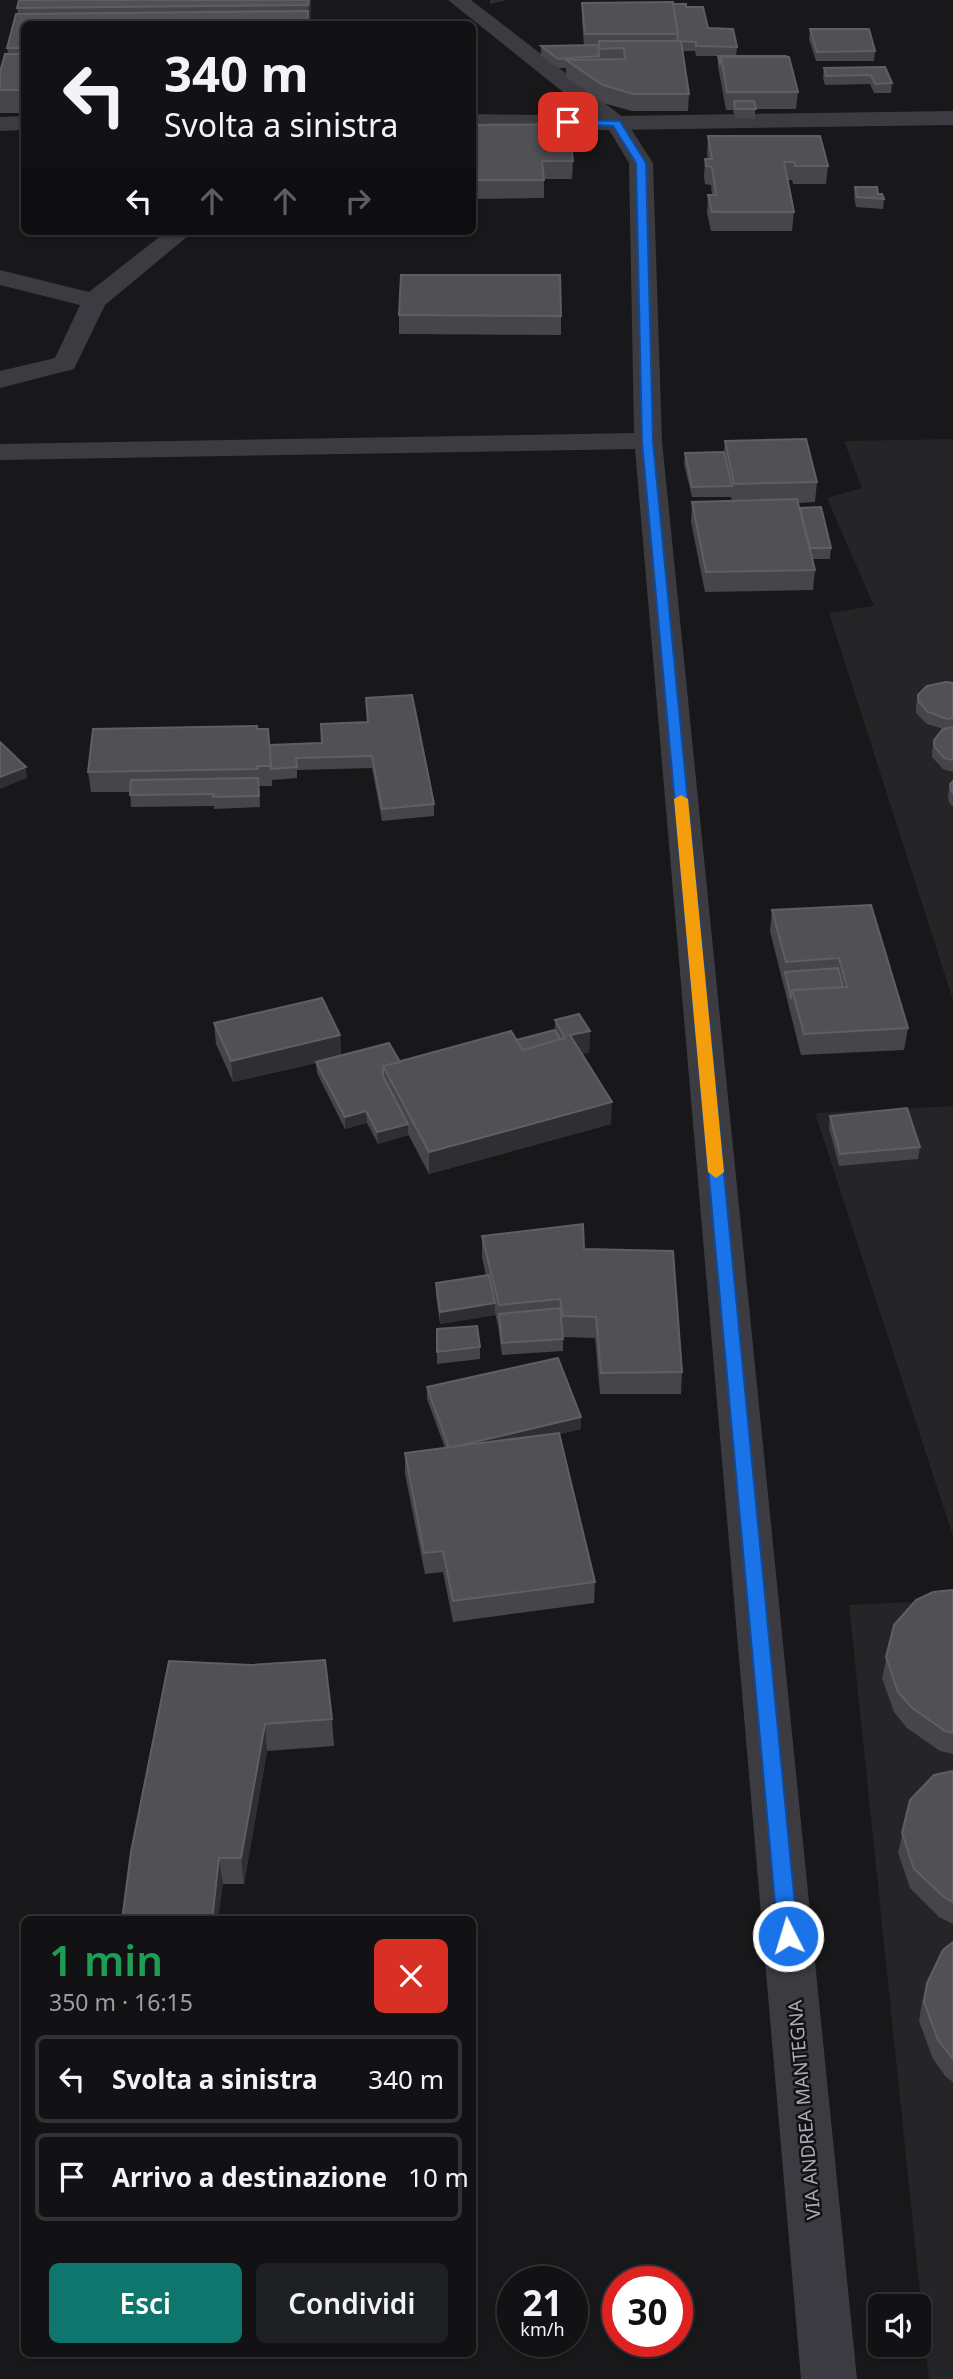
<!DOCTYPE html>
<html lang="it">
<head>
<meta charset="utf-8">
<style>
	body { margin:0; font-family:"Noto Sans",sans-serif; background:#1f2022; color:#f1f3f6; height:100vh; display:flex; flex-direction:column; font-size:26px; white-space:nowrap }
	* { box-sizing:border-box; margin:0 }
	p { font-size:23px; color:#9c9ea0 }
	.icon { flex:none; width:38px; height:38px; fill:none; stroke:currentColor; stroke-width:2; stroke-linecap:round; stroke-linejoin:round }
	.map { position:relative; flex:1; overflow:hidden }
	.sheet { position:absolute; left:21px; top:1916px; width:455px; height:441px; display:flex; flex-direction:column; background:#121214; border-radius:10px; box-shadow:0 2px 5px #0004,0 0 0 2px #313234 }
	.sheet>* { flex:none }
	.banner { position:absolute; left:21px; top:21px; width:455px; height:214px; border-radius:10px; box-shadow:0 2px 5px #0004,0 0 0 2px #313234; background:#121214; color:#f1f3f6; overflow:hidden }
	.fabs { position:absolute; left:868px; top:2294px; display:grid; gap:14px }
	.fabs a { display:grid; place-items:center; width:63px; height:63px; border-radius:10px; background:#121214; box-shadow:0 2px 5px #0004,0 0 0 2px #313234; font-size:35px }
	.speed { position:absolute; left:497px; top:2266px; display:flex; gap:14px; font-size:35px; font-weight:700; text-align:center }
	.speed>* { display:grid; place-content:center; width:91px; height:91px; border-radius:50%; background:#121214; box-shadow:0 2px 5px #0004,0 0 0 2px #313234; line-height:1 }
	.speed small { font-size:18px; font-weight:400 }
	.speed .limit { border:10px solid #d22; background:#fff; color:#111 }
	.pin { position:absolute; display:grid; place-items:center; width:60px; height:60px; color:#fff; margin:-30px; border-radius:14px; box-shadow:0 4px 10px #0006 }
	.me { position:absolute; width:77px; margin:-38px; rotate:355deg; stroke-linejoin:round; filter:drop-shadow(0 0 5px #0008) }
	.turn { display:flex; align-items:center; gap:24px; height:147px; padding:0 28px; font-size:32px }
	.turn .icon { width:91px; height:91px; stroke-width:2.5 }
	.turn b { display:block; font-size:49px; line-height:60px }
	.lanes { display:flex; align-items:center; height:66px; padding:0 28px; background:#0003; justify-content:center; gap:35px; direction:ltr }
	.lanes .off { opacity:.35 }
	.round { display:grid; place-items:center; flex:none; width:74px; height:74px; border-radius:10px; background:#1f2022 }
	.head { display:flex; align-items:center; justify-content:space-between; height:119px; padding:0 28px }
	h1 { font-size:42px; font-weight:600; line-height:52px; color:#1e9e55 }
	.primary-button { display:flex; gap:14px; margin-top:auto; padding:14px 28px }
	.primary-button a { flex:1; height:80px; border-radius:10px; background:#0f766e; color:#fff; font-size:28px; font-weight:600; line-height:80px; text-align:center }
	.primary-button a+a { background:#1f2022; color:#f1f3f6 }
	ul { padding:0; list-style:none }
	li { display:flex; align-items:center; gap:21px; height:88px; margin:0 14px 10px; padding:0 14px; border:4px solid #313234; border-radius:10px }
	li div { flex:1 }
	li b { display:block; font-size:26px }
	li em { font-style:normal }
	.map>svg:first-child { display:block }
	.built { fill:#252427 }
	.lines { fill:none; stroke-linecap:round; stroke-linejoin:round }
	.lane { fill:#3b3b41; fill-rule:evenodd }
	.street { fill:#3b3b41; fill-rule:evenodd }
	.wall { fill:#464549 }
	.shaded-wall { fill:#2f2e31 }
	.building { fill:#505055; stroke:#5e5e65; stroke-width:2 }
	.route { fill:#1a73e8; stroke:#114b97; stroke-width:2 }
	.slow { fill:#f59e0b }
	.labels { text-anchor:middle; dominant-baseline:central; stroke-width:5; stroke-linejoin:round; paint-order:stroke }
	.street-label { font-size:19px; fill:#aaabb9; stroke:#131315 }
</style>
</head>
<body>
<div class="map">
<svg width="953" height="2379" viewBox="0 0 953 2379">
	<rect width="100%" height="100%" fill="#18181a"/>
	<g class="built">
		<polygon points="953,439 953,1000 829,613 874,606 827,498 862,488 844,441"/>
		<polygon points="953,1106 953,1536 815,1113"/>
		<polygon points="953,1600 953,2379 929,2379 849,1605"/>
	</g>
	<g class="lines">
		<g class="lane">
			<polygon points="953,111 953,125 616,130 608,128 605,123 608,118 616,116"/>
			<polygon points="167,231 194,231 105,305 74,369 0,388 0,371 55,358 80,305 0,285 0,270 89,292"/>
		</g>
		<g class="street">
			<polygon points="448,0 471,0 624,118 653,163 662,441 857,2379 801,2379 635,449 0,460 0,444 634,433 629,163 609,130 472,128 472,114 593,116"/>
			<polygon points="24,116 24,130 0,131 0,117"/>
		</g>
	</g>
	<g class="wall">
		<polygon points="19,0 311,0 310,24 24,24 24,113 0,113 0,72 8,54 7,48 18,14 17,8"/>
		<polygon points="582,3 673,4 686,7 708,28 737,47 736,56 798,92 796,109 755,109 755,119 735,118 733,110 726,110 718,66 718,56 727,56 696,56 695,51 683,51 689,94 688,111 632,111 603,103 566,77 566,68 558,68 541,56 541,46 584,46 582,19"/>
		<polygon points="810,29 875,51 874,61 816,61 809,39"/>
		<polygon points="885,67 892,83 891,93 874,93 870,84 825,85 823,78 824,68"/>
		<polygon points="472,125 573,161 572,179 544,179 544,198 472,199"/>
		<polygon points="708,136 828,166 826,184 793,184 792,180 787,180 794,212 792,231 711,231 707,213 708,195 712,195 711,185 705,184 704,177 705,159 708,159 707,154"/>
		<polygon points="855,187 878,194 884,199 883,209 856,207 854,197"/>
		<polygon points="399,315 561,316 561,335 399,334"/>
		<polygon points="725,441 817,482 815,502 798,503 800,508 831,548 830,559 813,559 815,570 813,590 705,592 691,522 692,502 732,501 731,497 692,497 684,464 685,453 724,452"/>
		<polygon points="953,683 953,772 943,769 932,757 932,751 934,740 943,729 927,724 916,713 916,706 918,695"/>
		<polygon points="366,698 434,804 434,816 382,821 372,768 297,770 297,778 272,780 272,786 259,786 260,807 214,809 214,806 131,807 130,792 91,792 88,772 257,729 270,757 322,743 367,722"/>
		<polygon points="953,781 953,807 949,802 948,795 950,784"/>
		<polygon points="871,905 908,1028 904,1050 801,1055 770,931 772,910"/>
		<polygon points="555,1020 590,1031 589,1052 582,1054 611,1124 429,1174 408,1134 408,1135 378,1144 367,1123 345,1129 317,1073 316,1063 233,1082 216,1044 214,1023 340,1035 341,1055 400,1062 516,1040 555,1030"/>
		<polygon points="830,1116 920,1147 918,1159 839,1166 829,1128"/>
		<polygon points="482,1236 584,1249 682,1372 681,1394 600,1394 595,1338 563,1337 563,1351 502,1355 498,1326 495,1313 495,1315 440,1324 436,1295 436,1283 486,1276 482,1257"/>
		<polygon points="437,1329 480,1347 480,1359 437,1364"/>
		<polygon points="427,1387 581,1429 560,1434 595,1582 594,1603 453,1622 443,1572 425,1574 405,1474 405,1453 445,1448 427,1399"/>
		<polygon points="953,1590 953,1754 940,1751 907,1728 894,1712 882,1678 894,1625"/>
		<polygon points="169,1661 332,1719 334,1746 267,1751 244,1884 223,1884"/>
		<polygon points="953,1771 953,1924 939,1917 910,1888 898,1853 910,1800"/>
		<polygon points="953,1942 953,2082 946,2077 933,2059 919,2021 922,2002 927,1983"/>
	</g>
	<g class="shaded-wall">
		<polygon points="309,0 311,0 309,24 308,5"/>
		<polygon points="490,0 507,0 490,4"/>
		<polygon points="26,767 27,778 0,789 0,777"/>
		<polygon points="590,1031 589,1052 569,1057 570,1035"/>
		<polygon points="340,1035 341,1057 233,1082 231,1061"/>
		<polygon points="612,1102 611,1124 429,1174 429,1152"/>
		<polygon points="366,1111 367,1123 345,1129 345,1117"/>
		<polygon points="408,1124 408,1135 378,1144 377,1132"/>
		<polygon points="495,1303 495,1315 440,1324 440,1312"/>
		<polygon points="581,1417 581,1429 449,1459 449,1448"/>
		<polygon points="265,1724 267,1751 244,1884 241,1858"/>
		<polygon points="219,1858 223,1884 218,1920 212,1920"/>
	</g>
	<g class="building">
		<polygon points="19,0 309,0 308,5 17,8"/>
		<polygon points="673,2 678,34 585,34 582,3"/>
		<polygon points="673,4 686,4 686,7 703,7 708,28 733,29 737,47 696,46 696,42 677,41 678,34"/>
		<polygon points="308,11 307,24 24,24 24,48 7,48 16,14"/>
		<polygon points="810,29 869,29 875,51 817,52"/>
		<polygon points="599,41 681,41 689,94 633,94 603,85 566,60 625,59 624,48 599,49"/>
		<polygon points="598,45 599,56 558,59 541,46"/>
		<polygon points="5,54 24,54 24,90 0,90 0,72"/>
		<polygon points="718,56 786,56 787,57 721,57 720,65"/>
		<polygon points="721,57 789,57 798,92 727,92"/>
		<polygon points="885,67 892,83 875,84 871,75 826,76 824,68"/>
		<polygon points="734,101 754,101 756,109 735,109"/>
		<polygon points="569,124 573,161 542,161 544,180 472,180 472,125"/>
		<polygon points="708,136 820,136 828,166 795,166 794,162 784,162 794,212 712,212 708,195 716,195 712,167 706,166 705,159 712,159"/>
		<polygon points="855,187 877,187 878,194 882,194 884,199 857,197"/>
		<polygon points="401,275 560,275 561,316 399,315"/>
		<polygon points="806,439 817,482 734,484 725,441"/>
		<polygon points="724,452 732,486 692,487 685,453"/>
		<polygon points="797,499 815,570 706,572 692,502"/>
		<polygon points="821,507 831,548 810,548 800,508"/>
		<polygon points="946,682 953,683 953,718 947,719 928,712 918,701 918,695 927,686"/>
		<polygon points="412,695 434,804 382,809 372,756 296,758 297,767 271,769 270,745 322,743 321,724 368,722 366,698"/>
		<polygon points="257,726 257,729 268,729 271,766 257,766 258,769 88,772 93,729"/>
		<polygon points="953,727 953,760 944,758 934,746 934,740 943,729"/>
		<polygon points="0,742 26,767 0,777"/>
		<polygon points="258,778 259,796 213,797 214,794 130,795 131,780"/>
		<polygon points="953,781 953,793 951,790 950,784"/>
		<polygon points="871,905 908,1028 804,1034 792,990 847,987 839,958 786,962 772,910"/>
		<polygon points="838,968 843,987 792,990 791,999 785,972"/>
		<polygon points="322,998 340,1035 231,1061 214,1023"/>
		<polygon points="579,1014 590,1031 570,1035 612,1102 429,1152 383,1066 511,1031 523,1050 565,1038 555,1020"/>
		<polygon points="555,1030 560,1039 523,1050 516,1040"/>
		<polygon points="389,1043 400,1062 383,1066 383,1076 408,1124 377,1132 366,1111 345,1117 316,1062"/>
		<polygon points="907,1108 920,1147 840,1154 830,1116"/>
		<polygon points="583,1224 584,1249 673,1251 682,1372 601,1373 596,1317 563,1316 560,1299 499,1305 482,1236"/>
		<polygon points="489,1275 495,1303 440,1312 436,1283"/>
		<polygon points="560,1308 563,1339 502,1343 499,1314"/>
		<polygon points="477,1326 480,1347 437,1352 437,1329"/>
		<polygon points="558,1358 581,1417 449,1448 427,1387"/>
		<polygon points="559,1433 595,1582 453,1601 443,1551 424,1553 405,1453"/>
		<polygon points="953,1590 953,1733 945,1731 911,1707 898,1692 886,1657 894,1625 916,1600 933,1592"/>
		<polygon points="325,1660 332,1719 265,1724 241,1858 219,1858 212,1920 122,1920 131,1852 169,1661 251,1665"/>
		<polygon points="953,1771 953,1902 944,1897 914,1869 902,1833 910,1800 934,1775"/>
		<polygon points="953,1942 953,2059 938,2040 924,2002 927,1983 943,1950"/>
	</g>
	<polygon class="route" points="568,120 620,121 646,163 653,442 798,1936 795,1943 788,1946 781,1943 778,1936 642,442 636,163 613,126 565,124 564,122"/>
	<polygon class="slow" points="681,795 688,799 724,1172 716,1178 708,1172 674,799"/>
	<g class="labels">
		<g class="street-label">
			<text transform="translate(804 2110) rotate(-95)">VIA ANDREA MANTEGNA</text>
		</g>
	</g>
</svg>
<div class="fabs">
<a><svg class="icon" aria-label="sound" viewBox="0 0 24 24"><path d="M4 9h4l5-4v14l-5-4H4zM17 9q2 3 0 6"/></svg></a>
</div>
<div class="speed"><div>21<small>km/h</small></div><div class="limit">30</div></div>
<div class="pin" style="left:568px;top:122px;background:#d93025"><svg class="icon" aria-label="arrive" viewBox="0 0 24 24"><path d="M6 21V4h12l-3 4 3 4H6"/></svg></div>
<svg class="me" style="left:788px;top:1936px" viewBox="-20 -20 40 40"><circle r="17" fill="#1a73e8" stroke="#fff" stroke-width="3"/><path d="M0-11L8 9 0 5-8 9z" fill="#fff"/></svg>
<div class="banner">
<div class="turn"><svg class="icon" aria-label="left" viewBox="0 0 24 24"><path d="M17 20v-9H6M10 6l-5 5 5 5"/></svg><div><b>340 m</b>Svolta a sinistra</div></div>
<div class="lanes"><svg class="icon" aria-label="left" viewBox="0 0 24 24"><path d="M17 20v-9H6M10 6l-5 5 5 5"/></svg><svg class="icon off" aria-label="ahead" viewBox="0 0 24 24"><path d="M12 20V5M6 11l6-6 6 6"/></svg><svg class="icon off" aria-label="ahead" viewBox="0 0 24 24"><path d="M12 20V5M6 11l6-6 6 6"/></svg><svg class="icon off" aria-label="right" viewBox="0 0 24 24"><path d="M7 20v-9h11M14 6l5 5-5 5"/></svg></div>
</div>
<section class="sheet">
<div class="head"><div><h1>1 min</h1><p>350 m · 16:15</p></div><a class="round" style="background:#d93025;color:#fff"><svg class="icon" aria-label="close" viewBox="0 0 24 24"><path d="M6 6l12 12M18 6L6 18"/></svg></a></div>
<ul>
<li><svg class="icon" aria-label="left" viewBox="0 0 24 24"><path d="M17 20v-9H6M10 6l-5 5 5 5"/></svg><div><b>Svolta a sinistra</b></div><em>340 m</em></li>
<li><svg class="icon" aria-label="arrive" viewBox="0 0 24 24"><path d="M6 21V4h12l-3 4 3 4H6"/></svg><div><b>Arrivo a destinazione</b></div><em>10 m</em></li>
</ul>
<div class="primary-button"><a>Esci</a><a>Condividi</a></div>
</section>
</div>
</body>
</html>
